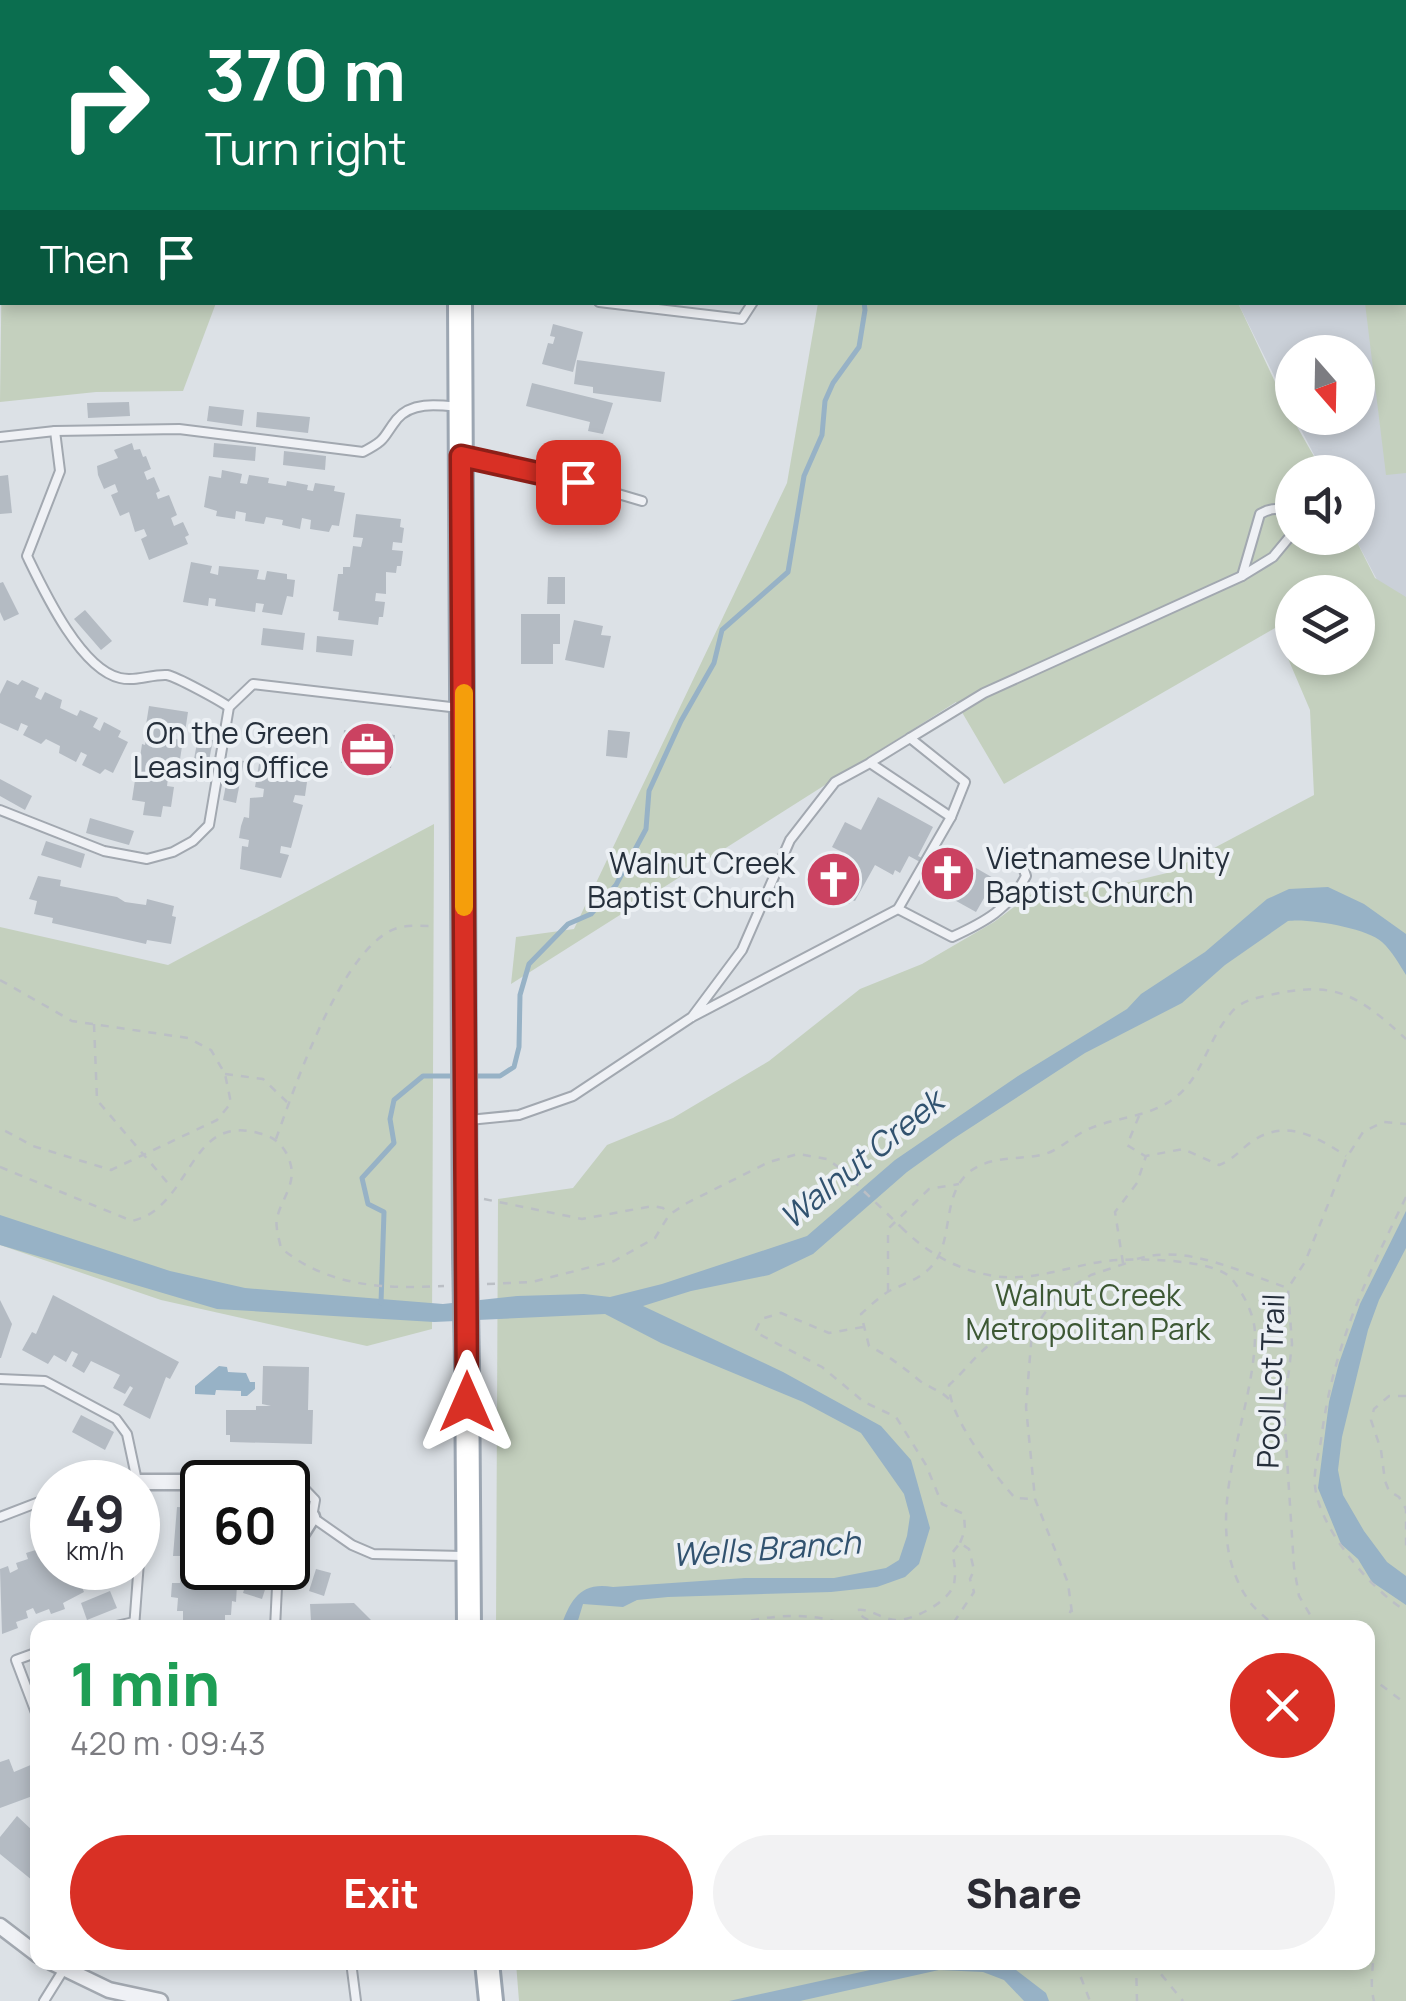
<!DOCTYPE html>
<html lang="en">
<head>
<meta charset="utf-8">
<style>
	body { margin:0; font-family:Manrope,sans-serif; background:#f2f2f3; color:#2b2b33; height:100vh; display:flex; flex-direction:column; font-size:38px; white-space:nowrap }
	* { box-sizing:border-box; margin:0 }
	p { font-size:32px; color:#7c7c81 }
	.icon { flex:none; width:55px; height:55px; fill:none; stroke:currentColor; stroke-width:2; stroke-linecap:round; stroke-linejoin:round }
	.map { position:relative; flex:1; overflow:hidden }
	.details { position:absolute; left:30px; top:1620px; width:1345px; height:350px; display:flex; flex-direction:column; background:#fff; border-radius:20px; box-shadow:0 5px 15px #0003 }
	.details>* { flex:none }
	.guide { position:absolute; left:0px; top:0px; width:1408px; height:305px; box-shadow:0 5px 15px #0003; background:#0b6e4f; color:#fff; overflow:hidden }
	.needle { width:65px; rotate:160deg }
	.controls { position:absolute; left:1275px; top:335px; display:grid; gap:20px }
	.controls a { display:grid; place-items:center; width:100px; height:100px; border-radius:50%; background:#fff; box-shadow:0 5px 15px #0003; font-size:50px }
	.speed { position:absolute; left:30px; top:1460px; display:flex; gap:20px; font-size:50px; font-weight:700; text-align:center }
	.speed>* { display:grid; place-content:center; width:130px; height:130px; border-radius:50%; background:#fff; box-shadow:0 5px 15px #0003; line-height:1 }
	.speed small { font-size:25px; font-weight:400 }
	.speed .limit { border:5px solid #111; border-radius:15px; background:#fff; color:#111 }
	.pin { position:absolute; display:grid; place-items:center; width:85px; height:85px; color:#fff; margin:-42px; border-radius:20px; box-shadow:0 5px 15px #0006 }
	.me { position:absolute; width:110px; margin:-55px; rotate:0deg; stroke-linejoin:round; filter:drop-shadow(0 0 8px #0008) }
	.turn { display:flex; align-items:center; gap:35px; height:210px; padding:0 40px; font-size:45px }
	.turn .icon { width:130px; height:130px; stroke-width:2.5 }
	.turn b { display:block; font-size:70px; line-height:85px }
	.then { display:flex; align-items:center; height:95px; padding:0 40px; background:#0003; gap:20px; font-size:38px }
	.round { display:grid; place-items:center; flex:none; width:105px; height:105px; border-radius:52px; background:#f2f2f3 }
	.overview { display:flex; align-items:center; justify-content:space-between; height:170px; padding:0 40px }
	h1 { font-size:60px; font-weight:800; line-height:75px; color:#1e9e55 }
	.action { display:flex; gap:20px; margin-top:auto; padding:20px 40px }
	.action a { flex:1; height:115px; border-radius:60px; background:#d93025; color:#fff; font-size:40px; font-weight:800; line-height:115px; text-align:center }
	.action a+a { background:#f2f2f3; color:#2b2b33 }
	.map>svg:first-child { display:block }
	.built { fill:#cad0d8 }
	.green { fill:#c4d0be; fill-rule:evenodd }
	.water { fill:#97b2c6 }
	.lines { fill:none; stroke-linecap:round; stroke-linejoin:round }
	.stream { stroke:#97b2c6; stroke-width:5 }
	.building { fill:#b4bbc3 }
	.lane-casing { stroke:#a2a8b0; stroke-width:12 }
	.street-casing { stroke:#a2a8b0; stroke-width:19 }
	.primary-casing { stroke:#9ca6b2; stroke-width:28 }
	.path { stroke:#bbbfc5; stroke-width:2.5; stroke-dasharray:8 8; stroke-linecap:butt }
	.lane { stroke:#eff1f5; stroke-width:8 }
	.street { stroke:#eff1f5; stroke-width:14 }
	.primary { stroke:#fff; stroke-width:22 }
	.primary-bridge-casing { stroke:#9ca6b2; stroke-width:28; stroke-linecap:butt }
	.path-bridge { stroke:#bbbfc5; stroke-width:2.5; stroke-dasharray:8 8; stroke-linecap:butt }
	.primary-bridge { stroke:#fff; stroke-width:22 }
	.route-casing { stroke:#8d1f18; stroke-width:25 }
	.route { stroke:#d93025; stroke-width:18 }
	.slow { stroke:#f59e0b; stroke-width:18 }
	.labels { text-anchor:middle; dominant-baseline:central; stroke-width:8; stroke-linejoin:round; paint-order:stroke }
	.poi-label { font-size:30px; fill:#26303c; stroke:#ecf0f4; text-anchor:end }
	.park-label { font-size:30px; fill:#3d5834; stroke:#ecf0f4 }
	.street-label { font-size:30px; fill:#26303c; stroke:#ecf0f4 }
	.water-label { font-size:32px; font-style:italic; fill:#31526f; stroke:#ecf0f4 }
</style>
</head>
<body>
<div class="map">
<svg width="1406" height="2001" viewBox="0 0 1406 2001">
	<rect width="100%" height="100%" fill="#dce1e6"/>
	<polygon class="built" points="632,0 1406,0 1406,635 1355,538 1358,538 1358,472 1323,472 1295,418 1358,418 1358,352 1292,352 1292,412 1238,303 1405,302 1405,2"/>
	<g class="green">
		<polygon points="1406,189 1406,473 1386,475 1365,303 1405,302"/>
		<polygon points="2,251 2,302 216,303 183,391 96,392 0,402"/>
		<path d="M818 303H1238L1292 418 1323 472H1292V538H1355L1375 578 1406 597V2001H519L516 1963 1368 1962V1628H496L498 1199 573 1188 607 1145 673 1118 769 1061 860 989 922 964 994 922 1038 889 1121 884 1167 873 1314 795 1310 710 1275 628 1004 784 956 702 511 984 516 937 574 929 787 483ZM1292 592H1358V658H1292Z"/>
		<polygon points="434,824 432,1329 367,1346 161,1300 0,1245 0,927 168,965"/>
	</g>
	<g class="water">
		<path d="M1328 887 1364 904 1406 934V975C1399 964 1392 951 1382 942 1367 928 1308 918 1288 921L1225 965 1182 1003 1085 1053 953 1139 907 1172 813 1254 769 1275 691 1291 643 1306 783 1372 881 1426 911 1460 930 1528 919 1564 905 1577 877 1587 831 1592 668 1597 637 1600 623 1607 583 1604 576 1627H561C570 1600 581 1581 613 1587L745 1578H834L886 1568 899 1560 907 1536 910 1516 904 1494 861 1433 803 1402 661 1343 605 1314 434 1322 217 1309 0 1245V1215L170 1271 245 1288 443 1304 517 1296 584 1294 610 1297 662 1284 807 1236 895 1160 1018 1076 1127 1009 1141 994 1205 952 1267 899 1289 889Z"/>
		<polygon points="1406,1211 1406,1248 1379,1300 1368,1330 1342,1437 1338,1470 1343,1495 1364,1531 1387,1562 1406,1576 1406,1605 1372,1582 1358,1559 1341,1544 1318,1488 1329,1402 1339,1363 1360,1304"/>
		<polygon points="219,1366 227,1367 228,1372 246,1373 250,1382 255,1382 255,1389 247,1396 241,1396 241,1391 216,1390 215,1395 195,1394 195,1386"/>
		<polygon points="902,1963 1007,1963 1046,1993 1049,2001 1024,2001 1004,1980 983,1972 939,1970 800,2001 729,2001"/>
	</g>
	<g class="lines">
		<g class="stream">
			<polyline points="939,2 947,0"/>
			<polyline points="473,1076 500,1076 514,1067 519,1047 520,995 529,964 568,924 591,914 616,885 646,829 649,791 681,721 714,663 722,630 788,572 804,476 822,435 825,401 833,383 859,347 865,310 864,302"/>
			<polyline points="381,1303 384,1212 368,1204 362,1178 394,1143 390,1119 394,1100 423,1076 457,1076"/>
		</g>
	</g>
	<g class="building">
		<polygon points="553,324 583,332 573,372 542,364 548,343 553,344 555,337 550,336"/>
		<polygon points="577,360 665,372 661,402 593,393 593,387 574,384"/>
		<polygon points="532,383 613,403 603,434 588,431 590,422 526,406"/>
		<polygon points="129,402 130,416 88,418 87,403"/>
		<polygon points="209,406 244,410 242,426 207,421"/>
		<polygon points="257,412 310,417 308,433 256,427"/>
		<polygon points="132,443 134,450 140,449 143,457 146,456 151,469 144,472 147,480 154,477 160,491 156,493 158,499 169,495 177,515 171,518 174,526 183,522 189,535 185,537 188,544 149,560 141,539 147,536 144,529 135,532 129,512 120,516 111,495 118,492 115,484 104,489 98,475 97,466 118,458 114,450"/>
		<polygon points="214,443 256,447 255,461 213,457"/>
		<polygon points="284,451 326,456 325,470 283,465"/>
		<polygon points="222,470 242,474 240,483 247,484 249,475 269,478 268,483 286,486 287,481 308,485 307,490 313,491 315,483 335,486 334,491 345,493 339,526 332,525 329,532 310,529 311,520 302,518 300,529 282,525 283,520 266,517 264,524 245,521 246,513 236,511 235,519 216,516 217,511 204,507 209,476 221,478"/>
		<polygon points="8,475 12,513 0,514 0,476"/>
		<polygon points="356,514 401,519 400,527 404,528 402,543 393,542 392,550 403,551 401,566 397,566 396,573 386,572 386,594 376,593 375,601 385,602 383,617 379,617 378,625 338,620 339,612 333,611 338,574 343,574 343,567 350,567 353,546 361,547 363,538 353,537"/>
		<polygon points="191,562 212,566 210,573 218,575 219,566 259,570 257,579 265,580 267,571 287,574 287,579 295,580 293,597 287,596 282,615 262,612 264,604 256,603 255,612 215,606 216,599 209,598 208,606 183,602"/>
		<polygon points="548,577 565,577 565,604 547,604"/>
		<polygon points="3,582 19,614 4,621 0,612 0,583"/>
		<polygon points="85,610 112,641 101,650 74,619"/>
		<polygon points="521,614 560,614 560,644 553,644 553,664 521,664"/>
		<polygon points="574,620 603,626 601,635 611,636 604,668 565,660"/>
		<polygon points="263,628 305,633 303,650 261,645"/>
		<polygon points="317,636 354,640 352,656 316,652"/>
		<polygon points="7,680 18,685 22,680 39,688 35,697 41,700 45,692 62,700 60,708 77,716 80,710 98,718 93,727 100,731 104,722 121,731 118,737 128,742 113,773 105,769 100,774 82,765 87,755 81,752 76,762 59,753 60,746 46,739 41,744 23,735 28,726 21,723 18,731 0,723 0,694"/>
		<polygon points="149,706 188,712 185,732 177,731 175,739 183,740 177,779 168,778 167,786 174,787 171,807 163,806 161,817 143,815 145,802 132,800 135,780 142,781 143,773 138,772 142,744 145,745 147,734 152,734 153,726 146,725"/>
		<polygon points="344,730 376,736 377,733 395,735 391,768 377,767 377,773 355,771 356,764 341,763"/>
		<polygon points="608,730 630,732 627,758 606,756"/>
		<polygon points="198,738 213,740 205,782 190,780"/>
		<polygon points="231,759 244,761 236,803 223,800"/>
		<polygon points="259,764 304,773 302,781 307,782 305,796 295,795 293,802 303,805 291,848 281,846 280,853 289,855 281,878 240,869 242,846 248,847 249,840 239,838 241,826 244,817 249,818 250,798 263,797 264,789 255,787"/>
		<polygon points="0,779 32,796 25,810 0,796"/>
		<polygon points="878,797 933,827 918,856 922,858 920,862 909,856 900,873 895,870 893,875 875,865 855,901 852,900 849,904 831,895 834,890 824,885 842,852 832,847 845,822 861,830"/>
		<polygon points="90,818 134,831 129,845 86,833"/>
		<polygon points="46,841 85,854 81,868 41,855"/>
		<polygon points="950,853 995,879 976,912 931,887"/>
		<polygon points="38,876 61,880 60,886 117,897 125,902 146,905 147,899 174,906 172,916 176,917 171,944 147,940 146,944 52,923 53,918 34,914 37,901 29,899"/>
		<polygon points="53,1295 179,1362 170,1379 166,1377 150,1419 123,1405 133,1388 130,1386 125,1394 113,1388 120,1375 112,1371 91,1361 84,1373 72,1366 78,1354 72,1351 66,1362 54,1355 48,1364 22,1350 32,1332 36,1334"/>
		<polygon points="0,1300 12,1324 1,1358 0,1358"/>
		<polygon points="263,1366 309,1367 308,1410 313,1410 312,1444 230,1442 230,1435 226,1435 226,1410 256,1410 256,1406 271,1406 262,1404"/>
		<polygon points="81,1415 114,1432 105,1450 72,1432"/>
		<polygon points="177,1507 202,1508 202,1568 231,1568 233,1571 232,1585 237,1585 236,1602 232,1601 231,1615 225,1615 225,1623 231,1623 230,1628 176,1628 176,1620 183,1621 183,1611 177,1611 178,1598 171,1597 172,1583 180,1583 185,1556 173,1556"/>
		<polygon points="52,1545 52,1568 74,1568 84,1592 63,1603 65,1609 51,1614 49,1609 36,1614 33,1608 26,1611 28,1618 16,1622 18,1628 2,1634 0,1569 8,1566 10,1573 18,1569 16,1563 28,1559 26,1553"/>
		<polygon points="251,1568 272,1568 262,1599 243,1593"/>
		<polygon points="316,1569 331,1573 324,1596 309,1591"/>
		<polygon points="110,1591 117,1608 87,1620 81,1603"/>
		<polygon points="354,1603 379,1628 333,1628 332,1621 311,1621 310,1604"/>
		<polygon points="9,1759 14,1772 33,1764 38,1774 38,1794 0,1808 0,1762"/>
		<polygon points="17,1816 33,1831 38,1825 38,1885 0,1854 0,1837"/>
	</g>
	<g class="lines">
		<defs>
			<g id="lane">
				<polyline points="785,0 789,2"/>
				<polyline points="908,0 912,2"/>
				<polyline points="1325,0 1325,2"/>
				<polyline points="1247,2 1254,0"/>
				<polyline points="1288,2 1290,0"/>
				<polyline points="1405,64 1406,64"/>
				<polyline points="599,302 742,319 753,302"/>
				<path d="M55 431 60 471 27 556C43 589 80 669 120 678 136 682 151 674 167 675 177 677 219 700 229 707"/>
				<path d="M0 437 55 431 179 429 363 452C388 439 382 438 397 419 412 401 439 405 459 407"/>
				<polyline points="466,457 547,473 642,501"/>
				<path d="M1242 576 1260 514C1275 505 1291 508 1292 528"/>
				<polyline points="910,738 984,693 1242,576 1273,557 1292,534"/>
				<polyline points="871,762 910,738 965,782 951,817"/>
				<polyline points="0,810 104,851 147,859 173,852 193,841 209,825 229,707 253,684 459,708"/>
				<path d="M898 909 952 937C985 922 1009 909 1026 876L1023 867"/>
				<polyline points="469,1120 519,1115 573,1096 692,1017 898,909 951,817 870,763 835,782 790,840 742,950 692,1017"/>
				<polyline points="0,1379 45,1381 116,1419 127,1434 143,1509 134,1628"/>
				<polyline points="101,1482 139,1482"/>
				<polyline points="189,1482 271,1475 294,1478 315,1500 312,1517 352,1545 373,1554 463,1556"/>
				<polyline points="0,1517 52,1497"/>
				<polyline points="107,1628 134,1622"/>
				<polyline points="275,1628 277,1587 284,1568"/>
				<polyline points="38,1652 16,1660 38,1718"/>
				<polyline points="351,1962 356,2001"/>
				<polyline points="44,2001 64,1969"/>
			</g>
			<g id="street">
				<polyline points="211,0 229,2"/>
				<polyline points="283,0 283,2"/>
				<polyline points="139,1482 189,1482"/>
				<polyline points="290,1552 312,1517"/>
				<polyline points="0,1926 38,1955"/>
				<polyline points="51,1962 109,1990 160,2001"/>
			</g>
			<g id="primary">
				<polyline points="458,2 458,0"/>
				<polyline points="460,302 465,1255"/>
				<polyline points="467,1364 469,1628"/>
				<polyline points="487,1962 491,2001"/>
			</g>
		</defs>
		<use href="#lane" class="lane-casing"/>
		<use href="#street" class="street-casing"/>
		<use href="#primary" class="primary-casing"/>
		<g class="path">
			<polyline points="0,980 72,1021 188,1038 211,1050 225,1074 231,1103 217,1120 111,1170 33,1146 0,1128"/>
			<polyline points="94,1024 97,1100 172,1188"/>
			<polyline points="225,1074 263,1079 287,1102"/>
			<polyline points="1139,1116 1127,1145 1145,1156"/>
			<path d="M276 1139C294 1089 344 939 401 927 411 925 423 926 433 926"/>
			<path d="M0 1167 132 1221C142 1218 151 1215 159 1207 195 1175 200 1115 262 1134 278 1138 288 1151 291 1166 295 1186 281 1200 277 1218 275 1226 279 1239 281 1248 328 1287 384 1289 444 1286"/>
			<path d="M1406 1197C1365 1281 1333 1346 1321 1440 1319 1454 1313 1472 1315 1486 1319 1528 1371 1590 1406 1611"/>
			<polyline points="484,1199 582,1219 653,1206 663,1208 668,1214"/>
			<path d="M901 1227C927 1253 957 1270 994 1276 1032 1282 1069 1266 1106 1261 1133 1258 1214 1258 1232 1279 1243 1293 1255 1315 1255 1334 1255 1418 1194 1522 1249 1601 1256 1611 1268 1619 1277 1628"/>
			<path d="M1137 1259C1186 1243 1242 1273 1288 1288"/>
			<path d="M1123 1263 1115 1212 1137 1183 1146 1156 1183 1149 1219 1165C1234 1159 1239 1151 1251 1142 1285 1118 1316 1136 1346 1156"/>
			<polyline points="487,1284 532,1282 614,1261 655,1238 669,1215 687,1203 769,1162 798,1154 827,1159 841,1169"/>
			<polyline points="888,1291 888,1229 929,1189 959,1184"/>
			<polyline points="863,1327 829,1333 781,1313 761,1319 755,1332 822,1367 864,1402 896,1417 926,1465 942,1504 964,1514 965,1530 960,1543"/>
			<path d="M1032 1331C986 1334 979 1358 949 1385 949 1418 993 1473 1015 1498L1033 1499"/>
			<polyline points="1406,1396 1389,1396 1374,1409 1371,1420 1381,1450 1385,1481 1389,1491 1399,1497 1406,1509 1406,1546"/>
			<path d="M949 1399C940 1390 930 1388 920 1381 903 1367 889 1356 869 1346L861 1314C870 1306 880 1296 891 1290 909 1282 930 1275 939 1255 951 1231 945 1198 965 1176 986 1154 1018 1161 1045 1154 1061 1149 1075 1134 1091 1128 1110 1120 1131 1118 1150 1111 1203 1092 1200 1050 1230 1014 1240 1001 1255 998 1270 995 1336 980 1358 995 1406 1039"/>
			<polyline points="639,1628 663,1621 701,1628"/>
			<path d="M720 1628C772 1614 806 1610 858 1628"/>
			<path d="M882 1628 863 1617 857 1610C870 1608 881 1619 895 1620 913 1621 949 1602 954 1584 956 1574 955 1563 952 1553L960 1543 969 1549 974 1570 970 1579 974 1592 950 1628"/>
			<polyline points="1064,1628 1071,1610"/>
			<polyline points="1074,1628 1068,1583 1035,1499 1026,1407 1032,1331 1057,1296 1091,1275 1130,1262"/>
			<polyline points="1318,1628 1299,1596 1294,1567 1284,1412 1292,1344 1288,1288 1305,1262 1347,1157 1363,1132 1383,1122 1406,1124"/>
			<polyline points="1368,1675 1406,1704"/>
			<path d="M1368 1932C1380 1953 1367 1974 1374 2001"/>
			<polyline points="645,1962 667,1967 672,1962"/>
			<polyline points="1075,1962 1090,2001"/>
			<polyline points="1136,1962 1137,2001"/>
			<polyline points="1151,1962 1183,2001"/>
		</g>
		<use href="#lane" class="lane"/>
		<use href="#street" class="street"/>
		<use href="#primary" class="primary"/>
		<defs>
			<polyline id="primary-bridge" points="465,1255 467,1364"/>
		</defs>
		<use href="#primary-bridge" class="primary-bridge-casing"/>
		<polyline class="path-bridge" points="841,1169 901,1227"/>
		<use href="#primary-bridge" class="primary-bridge"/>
	</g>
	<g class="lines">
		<defs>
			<polyline id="route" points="467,1402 461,456 578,482"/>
		</defs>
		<use href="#route" class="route-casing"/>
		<use href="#route" class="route"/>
		<polyline class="slow" points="464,693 464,907"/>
	</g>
	<defs>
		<symbol id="office-disc" viewBox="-11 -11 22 22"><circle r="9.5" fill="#cb4261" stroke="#ecf0f4"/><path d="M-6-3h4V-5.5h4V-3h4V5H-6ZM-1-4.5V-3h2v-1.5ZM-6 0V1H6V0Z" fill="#fff"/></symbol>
		<symbol id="church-disc" viewBox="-11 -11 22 22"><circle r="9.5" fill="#cb4261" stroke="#ecf0f4"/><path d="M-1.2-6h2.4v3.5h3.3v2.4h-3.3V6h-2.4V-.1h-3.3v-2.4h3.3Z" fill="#fff"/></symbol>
	</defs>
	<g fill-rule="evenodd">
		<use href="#office-disc" x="336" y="718" width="63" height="63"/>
		<use href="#church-disc" x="916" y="842" width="63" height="63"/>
		<use href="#church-disc" x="802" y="848" width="63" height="63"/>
	</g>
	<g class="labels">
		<g class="poi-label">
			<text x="329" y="732">On the Green<tspan x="329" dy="34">Leasing Office</tspan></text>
			<text x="986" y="857" text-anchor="start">Vietnamese Unity<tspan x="986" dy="34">Baptist Church</tspan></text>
			<text x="795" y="862">Walnut Creek<tspan x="795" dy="34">Baptist Church</tspan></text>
		</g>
		<g class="park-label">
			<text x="1088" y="1294">Walnut Creek<tspan x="1088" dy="34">Metropolitan Park</tspan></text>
		</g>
		<g class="street-label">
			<text transform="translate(1270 1381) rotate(-88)">Pool Lot Trail</text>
		</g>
		<g class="water-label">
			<text transform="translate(861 1159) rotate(-39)">Walnut Creek</text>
			<text transform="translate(766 1548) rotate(-4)">Wells Branch</text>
		</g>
	</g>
</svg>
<div class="controls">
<a><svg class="needle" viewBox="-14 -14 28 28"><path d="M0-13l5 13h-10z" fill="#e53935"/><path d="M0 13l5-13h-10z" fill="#7c7c81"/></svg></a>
<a><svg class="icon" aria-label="sound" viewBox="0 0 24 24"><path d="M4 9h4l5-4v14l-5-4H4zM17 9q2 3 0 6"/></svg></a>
<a><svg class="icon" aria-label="layers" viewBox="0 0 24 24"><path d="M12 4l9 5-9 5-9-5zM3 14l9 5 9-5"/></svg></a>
</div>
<div class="speed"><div>49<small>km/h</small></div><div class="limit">60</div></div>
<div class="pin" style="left:578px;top:482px;background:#d93025"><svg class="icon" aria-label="arrive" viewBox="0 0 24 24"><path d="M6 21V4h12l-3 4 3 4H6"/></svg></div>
<svg class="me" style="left:467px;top:1402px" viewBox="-20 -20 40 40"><path d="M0-17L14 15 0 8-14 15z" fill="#d93025" stroke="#fff" stroke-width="4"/></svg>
<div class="guide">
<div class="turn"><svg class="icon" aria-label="right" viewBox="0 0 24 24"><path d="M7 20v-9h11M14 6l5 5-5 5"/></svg><div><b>370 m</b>Turn right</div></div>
<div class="then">Then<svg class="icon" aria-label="arrive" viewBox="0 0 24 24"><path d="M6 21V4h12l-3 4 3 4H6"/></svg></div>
</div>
<section class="details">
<div class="overview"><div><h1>1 min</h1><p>420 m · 09:43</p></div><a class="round" style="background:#d93025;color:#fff"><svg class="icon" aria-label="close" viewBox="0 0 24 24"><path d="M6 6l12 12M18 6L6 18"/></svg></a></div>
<div class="action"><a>Exit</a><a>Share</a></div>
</section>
</div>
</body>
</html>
